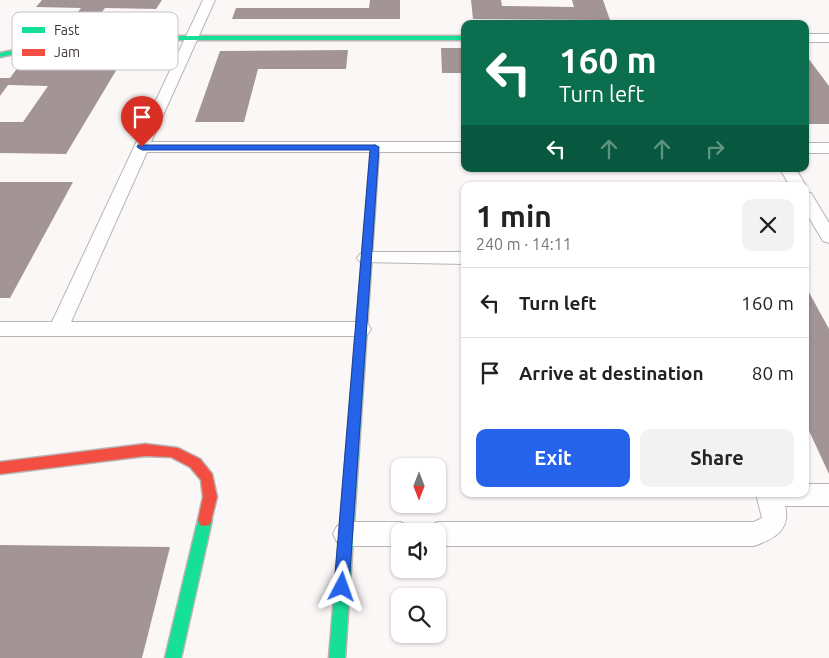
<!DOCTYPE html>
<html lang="en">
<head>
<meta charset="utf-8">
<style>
	body { margin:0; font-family:Ubuntu,sans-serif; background:#f2f2f2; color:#222; height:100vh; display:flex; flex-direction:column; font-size:19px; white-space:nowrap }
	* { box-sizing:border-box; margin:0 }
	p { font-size:16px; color:#767676 }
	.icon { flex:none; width:28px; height:28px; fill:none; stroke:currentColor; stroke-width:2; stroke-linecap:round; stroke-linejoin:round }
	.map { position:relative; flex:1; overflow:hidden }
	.sheet { position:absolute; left:461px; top:182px; width:348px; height:315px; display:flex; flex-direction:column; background:#fff; border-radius:10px; box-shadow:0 1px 4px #0004 }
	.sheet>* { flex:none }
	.guide { position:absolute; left:461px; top:20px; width:348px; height:152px; border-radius:10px; box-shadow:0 1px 4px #0004; background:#0b6e4f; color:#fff; overflow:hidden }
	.needle { width:32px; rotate:180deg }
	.tools { position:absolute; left:391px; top:458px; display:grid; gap:10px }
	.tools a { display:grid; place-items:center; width:55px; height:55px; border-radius:10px; background:#fff; box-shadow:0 1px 4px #0004; font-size:25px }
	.pin { position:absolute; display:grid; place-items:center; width:42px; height:42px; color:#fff; margin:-51px -21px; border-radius:50% 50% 50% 0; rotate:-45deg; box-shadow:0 0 5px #0007 }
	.pin .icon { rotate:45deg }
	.me { position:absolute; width:55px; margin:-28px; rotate:4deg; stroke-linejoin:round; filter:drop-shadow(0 0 4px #0008) }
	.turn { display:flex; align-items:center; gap:18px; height:105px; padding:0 15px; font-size:22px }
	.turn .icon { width:65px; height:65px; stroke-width:2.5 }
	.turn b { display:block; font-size:35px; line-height:42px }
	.lanes { display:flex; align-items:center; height:48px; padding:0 15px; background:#0003; justify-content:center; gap:25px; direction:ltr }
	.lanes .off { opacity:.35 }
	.round { display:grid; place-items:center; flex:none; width:52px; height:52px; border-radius:10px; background:#f2f2f2 }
	.head { display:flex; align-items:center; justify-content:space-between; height:85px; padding:0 15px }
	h1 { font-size:30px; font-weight:700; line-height:38px }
	.primary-button { display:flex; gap:10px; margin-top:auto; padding:10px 15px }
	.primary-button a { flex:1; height:58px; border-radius:10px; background:#2563eb; color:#fff; font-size:20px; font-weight:700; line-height:58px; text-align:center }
	.primary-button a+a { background:#f2f2f2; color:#222 }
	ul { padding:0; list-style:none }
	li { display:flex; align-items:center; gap:15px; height:70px; padding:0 15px; border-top:1px solid #e0e0e0 }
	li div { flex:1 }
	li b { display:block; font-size:19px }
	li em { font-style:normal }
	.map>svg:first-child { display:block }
	.building { fill:#a39496 }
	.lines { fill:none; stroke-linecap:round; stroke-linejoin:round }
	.street-casing { stroke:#b9b4b4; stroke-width:2 }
	.fast-casing { stroke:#b9b4b4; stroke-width:3 }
	.jam-casing { stroke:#b9b4b4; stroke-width:3 }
	.street { fill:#fffefe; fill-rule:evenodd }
	.fast { fill:#16e098; fill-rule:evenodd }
	.jam { fill:#f24e42; fill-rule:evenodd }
	.route { fill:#2563eb; stroke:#184099 }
	.key { fill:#fff; stroke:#c5c3c3; stroke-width:1 }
	.key-label { font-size:14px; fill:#3e3737 }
</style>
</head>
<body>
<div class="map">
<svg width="829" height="658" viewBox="0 0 829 658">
	<rect width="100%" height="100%" fill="#fcf7f7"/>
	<g class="building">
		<polygon points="42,0 162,0 156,9 105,8 91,26 67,25 81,8 36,7"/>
		<polygon points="370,0 400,0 400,19 232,19 236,8 369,8"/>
		<polygon points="471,0 501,0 502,6 574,7 572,0 603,0 610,20 473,19"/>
		<polygon points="441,48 465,48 465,73 442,73"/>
		<polygon points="348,50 346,69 258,69 244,122 195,122 220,51"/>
		<polygon points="805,54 829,86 829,124 805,124"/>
		<polygon points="21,63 120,64 66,154 0,153 0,122 23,122 48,86 8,85 0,96 0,78 10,78"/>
		<polygon points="0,182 73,182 10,298 0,298"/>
		<polygon points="805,285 829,329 829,474 805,422"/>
		<polygon points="0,545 170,547 142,658 0,658"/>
	</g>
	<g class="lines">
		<defs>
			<g id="street">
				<polygon points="203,0 215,0 151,142 465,142 465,152 147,152 71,322 361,322 368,324 371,329 368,334 361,336 0,336 0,322 52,322"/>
				<rect x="805" y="34" width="24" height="8"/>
				<rect x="805" y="143" width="24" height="10"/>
				<polygon points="780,169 796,169 806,186 805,188 790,186"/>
				<polygon points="805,192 811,193 829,223 829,243 823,241 805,211"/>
				<polygon points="366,252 465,252 465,264 360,262 357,258 360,254"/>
				<path d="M805 484H829V506H785C791 530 774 539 754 546H438V531H427L429 526 438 522H754L762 518 756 494H805Z"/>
				<polygon points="346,522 400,522 409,526 411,531 400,531 400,546 346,546 337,542 333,534 337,526"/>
			</g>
			<g id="fast">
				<polygon points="120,36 465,36 465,40 120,40 44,48 0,57 0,53 44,44"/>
				<polygon points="375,144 379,147 345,658 329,658 371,147"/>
				<polygon points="205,514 210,515 212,520 181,658 165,658 198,520 200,515"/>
			</g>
			<polygon id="jam" points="145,444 178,448 200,459 212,474 217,497 210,525 205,526 200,525 198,520 203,497 201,480 190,467 171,457 145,456 0,474 0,462"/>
		</defs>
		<use href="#street" class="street-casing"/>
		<use href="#fast" class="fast-casing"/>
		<use href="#jam" class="jam-casing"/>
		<use href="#street" class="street"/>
		<use href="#fast" class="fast"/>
		<use href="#jam" class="jam"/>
	</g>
	<polygon class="route" points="138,145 375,145 379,147 349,587 347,593 342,595 336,593 334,587 370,150 142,150 137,147"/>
	<rect x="12" y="12" width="166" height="58" rx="8" class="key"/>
	<rect x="22" y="27" width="23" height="6" fill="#16e098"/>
	<rect x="22" y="49" width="23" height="7" fill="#f24e42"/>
	<g class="key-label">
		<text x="54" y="35">Fast</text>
		<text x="54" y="57">Jam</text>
	</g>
</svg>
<div class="tools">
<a><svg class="needle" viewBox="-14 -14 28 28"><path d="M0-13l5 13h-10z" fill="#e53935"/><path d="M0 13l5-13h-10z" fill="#767676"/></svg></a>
<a><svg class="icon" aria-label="sound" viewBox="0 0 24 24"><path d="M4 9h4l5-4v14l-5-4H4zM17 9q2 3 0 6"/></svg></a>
<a><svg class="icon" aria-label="search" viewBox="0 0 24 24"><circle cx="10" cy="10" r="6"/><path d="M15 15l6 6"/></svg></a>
</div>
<div class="pin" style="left:142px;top:147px;background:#d93025"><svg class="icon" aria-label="arrive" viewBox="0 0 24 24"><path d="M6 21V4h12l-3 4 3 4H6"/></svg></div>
<svg class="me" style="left:342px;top:587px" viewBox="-20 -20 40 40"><path d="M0-17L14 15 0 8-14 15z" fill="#2563eb" stroke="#fff" stroke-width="4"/></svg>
<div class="guide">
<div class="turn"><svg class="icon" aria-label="left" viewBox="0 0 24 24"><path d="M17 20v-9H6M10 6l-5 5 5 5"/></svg><div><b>160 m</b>Turn left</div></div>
<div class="lanes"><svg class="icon" aria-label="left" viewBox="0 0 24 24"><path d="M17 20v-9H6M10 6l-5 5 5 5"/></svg><svg class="icon off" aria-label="ahead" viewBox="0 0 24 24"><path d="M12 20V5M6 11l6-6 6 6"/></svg><svg class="icon off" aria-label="ahead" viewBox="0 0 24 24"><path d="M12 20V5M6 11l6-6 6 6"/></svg><svg class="icon off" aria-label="right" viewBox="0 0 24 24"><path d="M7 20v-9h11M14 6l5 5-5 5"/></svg></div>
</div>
<section class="sheet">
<div class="head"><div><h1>1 min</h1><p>240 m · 14:11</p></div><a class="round"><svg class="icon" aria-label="close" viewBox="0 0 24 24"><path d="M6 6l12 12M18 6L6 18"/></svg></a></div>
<ul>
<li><svg class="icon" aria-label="left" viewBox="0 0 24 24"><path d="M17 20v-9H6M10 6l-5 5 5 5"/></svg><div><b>Turn left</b></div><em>160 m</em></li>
<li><svg class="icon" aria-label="arrive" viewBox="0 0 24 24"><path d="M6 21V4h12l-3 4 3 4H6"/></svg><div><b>Arrive at destination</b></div><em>80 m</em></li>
</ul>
<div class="primary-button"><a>Exit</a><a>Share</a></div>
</section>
</div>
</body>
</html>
